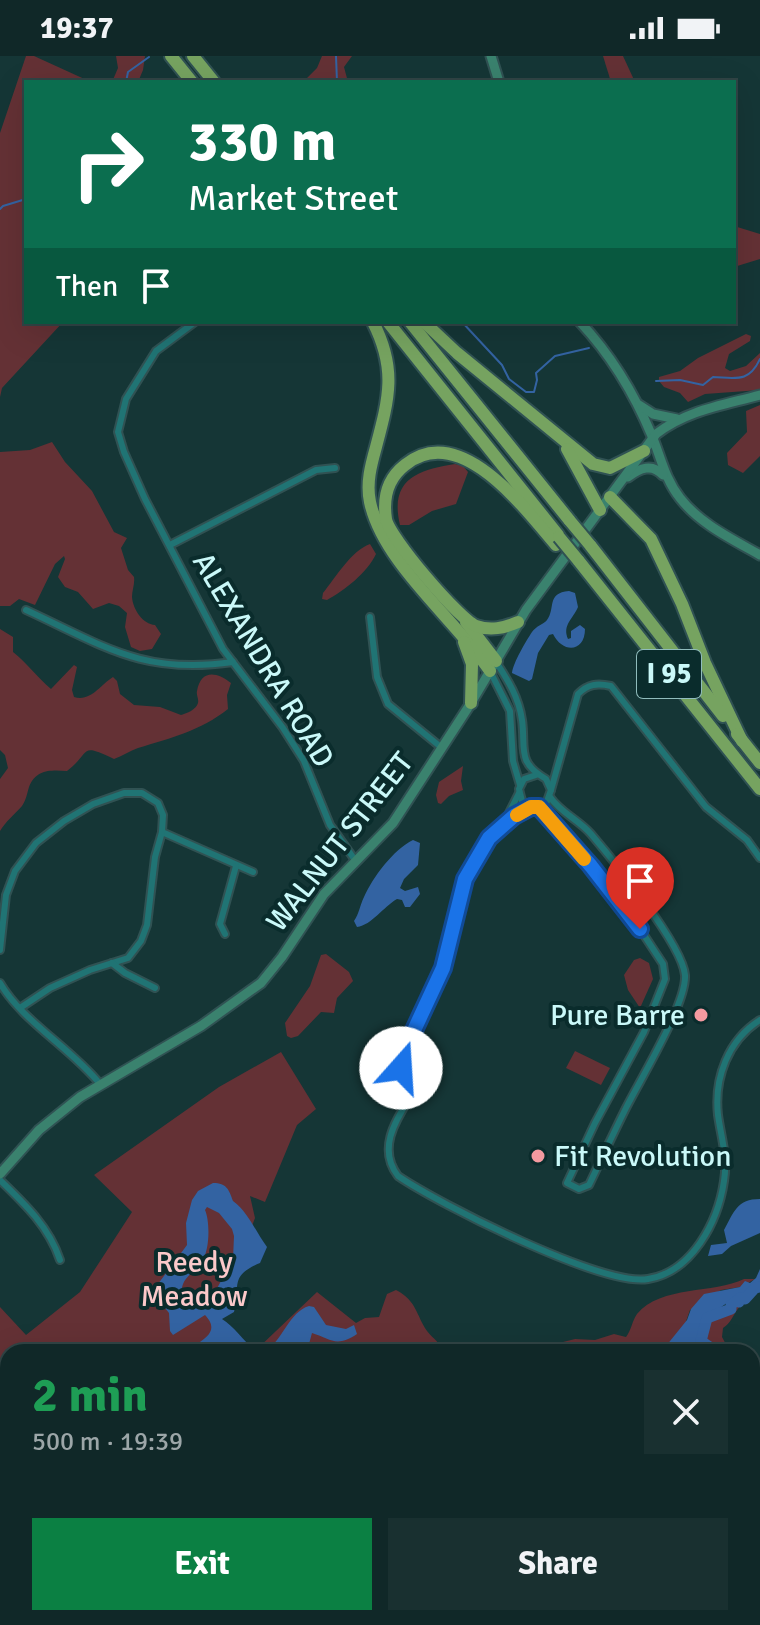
<!DOCTYPE html>
<html lang="en">
<head>
<meta charset="utf-8">
<style>
	body { margin:0; font-family:Signika,sans-serif; background:#193030; color:#f1f3f6; height:100vh; display:flex; flex-direction:column; font-size:30px; white-space:nowrap }
	* { box-sizing:border-box; margin:0 }
	p { font-size:26px; color:#9ca6a8 }
	.icon { flex:none; width:44px; height:44px; fill:none; stroke:currentColor; stroke-width:2; stroke-linecap:round; stroke-linejoin:round }
	.map { position:relative; flex:1; overflow:hidden }
	.sheet { position:absolute; left:0px; top:1288px; width:760px; height:282px; display:flex; flex-direction:column; background:#102828; border-radius:24px 24px 0 0; box-shadow:0 8px 32px #0002,0 0 0 2px #304445 }
	.sheet>* { flex:none }
	.top-card { position:absolute; left:24px; top:24px; width:712px; height:244px; border-radius:0px; box-shadow:0 8px 32px #0002,0 0 0 2px #304445; background:#0b6e4f; color:#fff; overflow:hidden }
	.pin { position:absolute; display:grid; place-items:center; width:68px; height:68px; color:#fff; margin:-82px -34px; border-radius:50% 50% 50% 0; rotate:-45deg; box-shadow:0 0 8px #0007 }
	.pin .icon { rotate:45deg }
	.me { position:absolute; width:88px; margin:-44px; rotate:19deg; stroke-linejoin:round; filter:drop-shadow(0 0 6px #0008) }
	.turn { display:flex; align-items:center; gap:28px; height:168px; padding:0 32px; font-size:36px }
	.turn .icon { width:104px; height:104px; stroke-width:2.5 }
	.turn b { display:block; font-size:56px; line-height:68px }
	.then { display:flex; align-items:center; height:76px; padding:0 32px; background:#0003; gap:16px; font-size:30px }
	.round { display:grid; place-items:center; flex:none; width:84px; height:84px; border-radius:0px; background:#193030 }
	.headline { display:flex; align-items:center; justify-content:space-between; height:136px; padding:0 32px }
	h1 { font-size:48px; font-weight:700; line-height:60px; color:#1e9e55 }
	.cta { display:flex; gap:16px; margin-top:auto; padding:16px 32px }
	.cta a { flex:1; height:92px; border-radius:0px; background:#0b8043; color:#fff; font-size:32px; font-weight:700; line-height:92px; text-align:center }
	.cta a+a { background:#193030; color:#f1f3f6 }
	.status { display:flex; justify-content:space-between; align-items:center; height:56px; padding:0 40px; background:#102828; direction:ltr }
	.status svg { height:22px; fill:currentColor }
	.map>svg:first-child { display:block }
	.green { fill:#643135 }
	.water { fill:#3363a2; fill-rule:evenodd }
	.lines { fill:none; stroke-linecap:round; stroke-linejoin:round }
	.stream { stroke:#3363a2; stroke-width:2 }
	.river { stroke:#3363a2; stroke-width:11 }
	.street-casing { stroke:#305253; stroke-width:10 }
	.secondary-casing { stroke:#305253; stroke-width:13 }
	.highway-casing { stroke:#305253; stroke-width:16 }
	.street { stroke:#207474; stroke-width:6 }
	.secondary { stroke:#3a826e; stroke-width:9 }
	.highway { stroke:#76a360; stroke-width:12 }
	.highway-bridge-casing { stroke:#305253; stroke-width:16; stroke-linecap:butt }
	.highway-bridge { stroke:#76a360; stroke-width:12 }
	.route-casing { stroke:#114b97; stroke-width:20 }
	.route { stroke:#1a73e8; stroke-width:14 }
	.slow { stroke:#f59e0b; stroke-width:14 }
	.poi-dot { fill:#f49aa0; stroke:#0a2c2c; stroke-width:3 }
	.labels { text-anchor:middle; dominant-baseline:central; stroke-width:8; stroke-linejoin:round; paint-order:stroke }
	.shield { fill:#0a2c2c; stroke:#90bcbc; stroke-width:2 }
	.shield-label { font-size:28px; font-weight:bold; fill:#caf9f9 }
	.street-label { font-size:30px; fill:#caf9f9; stroke:#0a2c2c }
	.poi-label { font-size:30px; fill:#caf9f9; stroke:#0a2c2c; text-anchor:end }
	.park-label { font-size:30px; fill:#fbc9ca; stroke:#0a2c2c }
</style>
</head>
<body>
<div class="status"><b>19:37</b><svg viewBox="0 0 49 12"><path d="M0 12V9h3v3zM5 12V6h3v6zM10 12V3h3v9zM15 12V0h3v12zM26 1h20v11H26zM47 4h2v5h-2z"/></svg></div>
<div class="map">
<svg width="760" height="1569" viewBox="0 0 760 1569">
	<rect width="100%" height="100%" fill="#153636"/>
	<g class="green">
		<polygon points="26,0 34,0 91,26 26,26 26,266 63,266 2,332 0,341 0,77"/>
		<polygon points="116,0 145,0 143,14 138,26 112,26 118,12"/>
		<polygon points="322,0 352,0 344,11 348,26 303,26 317,12"/>
		<polygon points="603,0 623,0 635,26 611,26"/>
		<polygon points="734,170 760,178 760,203 734,211"/>
		<polygon points="746,278 751,280 750,285 729,298 725,312 730,315 746,310 760,297 760,334 705,338 688,346 680,337 664,331 659,325 659,321 680,315 698,302"/>
		<polygon points="760,349 760,400 743,417 728,409 727,397 747,376 746,355"/>
		<path d="M52 386 65 406 92 435 114 476 127 482 121 492 128 514 134 521C135 528 132 534 132 541 133 554 143 568 155 569L161 578 152 593 140 595 131 591 125 571 127 557 119 550 109 547 93 553 78 536 65 531 58 521 65 503 64 500 55 508 35 549 19 543 10 550H0V396L30 394Z"/>
		<path d="M455 408 463 410 468 416 456 448 432 455 409 469H400C389 423 418 414 455 408Z"/>
		<path d="M370 488 376 498C367 517 345 534 327 544L322 543 323 537C336 521 351 495 370 488Z"/>
		<path d="M0 573 13 581V596C27 607 37 621 51 633L74 609 77 611 72 634 74 641C91 646 100 629 113 621L117 625 120 638 134 649 160 651 181 659C187 657 196 654 198 647 199 643 196 639 197 635 201 613 217 616 231 627L227 639 228 653C200 675 171 682 138 692 130 695 122 700 114 703 78 686 92 696 67 715 51 714 36 713 29 731 27 738 26 744 22 750 14 759 6 765 0 775V723L8 712 5 699 0 694Z"/>
		<polygon points="463,710 461,725 463,734 449,740 441,748 438,747 436,739 439,726"/>
		<polygon points="326,898 349,916 353,925 337,942 334,957 321,956 298,980 291,982 287,980 285,967 310,930 321,899"/>
		<polygon points="640,902 649,907 653,923 640,952 628,934 624,919 634,904"/>
		<polygon points="575,995 610,1012 601,1029 566,1012"/>
		<path d="M281 996 316 1053 297 1069 265 1146 250 1140 255 1162 220 1254 224 1276 255 1295 317 1236 356 1267 365 1262 379 1261 387 1238 396 1234C417 1245 416 1259 427 1275 434 1284 439 1284 442 1296H8V1562H752V1341L760 1343V1569H0V1251L26 1279 80 1236 132 1156 94 1119 219 1031Z"/>
		<path d="M744 1223H755L741 1231 721 1234 690 1254 683 1274 666 1290 670 1296H546L555 1288 575 1283 595 1284 614 1278 626 1281C631 1275 632 1265 637 1258 661 1229 714 1238 744 1223Z"/>
		<path d="M760 1230 752 1236 753 1241C733 1250 735 1265 723 1272L722 1281 730 1296H704C695 1269 718 1254 739 1242 747 1237 749 1231 760 1230Z"/>
	</g>
	<g class="water">
		<path d="M569 535 575 537 578 551C573 563 562 569 568 583L571 582V575L580 569 585 573C585 596 563 598 553 578L549 579 538 597 532 623 529 625 512 617C513 607 526 585 532 576 536 570 544 568 547 564 556 552 546 537 569 535Z"/>
		<path d="M413 784 420 787 418 809 404 823 400 832 405 835 418 831 420 838 410 851H405L402 844 397 843C383 851 372 869 357 871L354 865C359 858 360 849 364 841 373 821 393 794 413 784Z"/>
		<path d="M213 1127C227 1127 229 1134 233 1145 249 1157 255 1175 267 1191L260 1207C228 1220 241 1231 234 1256L222 1263C234 1270 243 1285 257 1296H186C198 1285 223 1278 205 1259L173 1279 170 1275 169 1257 152 1236 187 1189 186 1167 192 1144 198 1135ZM207 1151 219 1157 232 1173 234 1180 233 1203 215 1236 184 1242C176 1224 194 1218 202 1205 210 1194 210 1165 205 1154Z"/>
		<path d="M760 1143V1177L731 1190 722 1198 708 1200 711 1189 727 1187 724 1174C734 1156 737 1143 760 1143Z"/>
		<path d="M760 1213V1230L750 1232 747 1241C722 1241 696 1271 704 1296H670L666 1290 687 1264 691 1253 704 1238 740 1231 745 1225 750 1227 756 1222Z"/>
		<path d="M309 1250 314 1251 326 1269 346 1273 354 1269 357 1278C336 1292 331 1283 312 1277L309 1288 303 1296H265C283 1284 289 1256 309 1250Z"/>
		<polygon points="760,1440 760,1569 721,1569 715,1562 752,1562 752,1497 756,1476 752,1472 752,1442"/>
	</g>
	<g class="lines">
		<g class="stream">
			<polyline points="336,0 337,26"/>
			<polyline points="126,26 128,16 149,1"/>
			<polyline points="0,153 3,150 26,143"/>
			<polyline points="462,266 502,309 509,323 526,336 534,336 537,324 536,317 555,300 589,292"/>
			<path d="M656 325 680 324 703 329 713 321C736 322 749 327 760 303"/>
		</g>
		<g class="river">
			<polyline points="717,1296 701,1285 707,1262 731,1253 731,1249 736,1245 739,1246 740,1242 745,1243 755,1232 760,1231"/>
			<polyline points="496,1569 500,1562"/>
		</g>
		<defs>
			<g id="street">
				<polyline points="195,266 156,295 126,343 118,376 124,396 145,443 223,593 283,672 304,705 330,769 355,804"/>
				<polyline points="170,489 316,414 335,412"/>
				<path d="M26 554C104 590 143 619 233 606"/>
				<polyline points="370,561 377,621 388,648 442,692"/>
				<path d="M496 606C508 624 519 642 522 664 526 692 516 706 546 723L551 734 546 748 535 751 522 745 519 733 524 723 536 719"/>
				<polyline points="490,615 510,655 513,705 520,729"/>
				<path d="M551 734 578 638C588 628 597 627 611 630L706 751 747 784 760 802"/>
				<path d="M531 751C458 790 464 842 443 912 434 943 414 971 403 1002L402 1017 410 1042C394 1066 378 1094 398 1120 439 1148 603 1231 648 1223 692 1216 718 1166 724 1125 728 1101 721 1081 718 1059 714 1022 728 984 760 964"/>
				<path d="M539 751 591 810 640 873 663 908 665 923 644 976 595 1067 567 1127 579 1133 589 1129C601 1104 613 1078 626 1052 640 1024 687 947 685 919 682 888 613 804 591 778 579 764 561 757 550 741"/>
				<polyline points="505,765 519,737"/>
				<polyline points="162,776 253,816"/>
				<polyline points="225,878 220,868 236,810"/>
				<polyline points="0,894 6,839 15,815 36,787 64,765 93,748 124,737 142,737 158,747 163,759 162,776 155,801 147,869 141,885 128,902 90,914 50,932 20,952"/>
				<polyline points="112,907 125,917 155,932"/>
				<path d="M0 927C22 965 71 992 100 1028"/>
				<path d="M0 1124C25 1148 49 1171 60 1204"/>
			</g>
			<g id="secondary">
				<polyline points="491,0 499,26"/>
				<path d="M580 266C612 300 634 337 652 380 661 402 665 423 680 442 700 468 732 483 760 499"/>
				<polyline points="639,349 653,358 677,363"/>
				<path d="M628 421C640 412 652 407 663 419"/>
				<path d="M0 1118 39 1074 80 1041 201 970 261 927 282 901 324 838 393 767 471 647 526 554 656 378C687 354 724 349 760 339"/>
			</g>
			<g id="highway">
				<polyline points="171,0 192,26"/>
				<polyline points="193,0 214,26"/>
				<path d="M373 266C397 313 389 342 376 391 371 409 366 427 370 446 383 507 455 563 490 615"/>
				<polyline points="388,266 558,479"/>
				<polyline points="410,266 570,465"/>
				<polyline points="424,266 457,297 593,408 610,412 644,395"/>
				<polyline points="567,393 600,454"/>
				<polyline points="610,441 651,483 682,548 705,607 742,685"/>
				<polyline points="590,489 723,660"/>
				<polyline points="578,504 760,733"/>
				<polyline points="466,566 496,605"/>
				<path d="M518 566C504 572 491 575 476 570 459 563 389 481 386 463 383 443 387 423 405 409 460 364 525 453 556 489"/>
				<polyline points="464,586 472,608 471,647"/>
				<polyline points="737,678 760,707"/>
			</g>
		</defs>
		<use href="#street" class="street-casing"/>
		<use href="#secondary" class="secondary-casing"/>
		<use href="#highway" class="highway-casing"/>
		<use href="#street" class="street"/>
		<use href="#secondary" class="secondary"/>
		<use href="#highway" class="highway"/>
		<defs>
			<g id="highway-bridge">
				<polyline points="570,465 590,489"/>
				<polyline points="559,481 578,504"/>
			</g>
		</defs>
		<use href="#highway-bridge" class="highway-bridge-casing"/>
		<use href="#highway-bridge" class="highway-bridge"/>
	</g>
	<g class="lines">
		<defs>
			<polyline id="route" points="401,1012 409,985 443,912 465,823 489,782 514,760 531,751 539,751 591,810 640,873"/>
		</defs>
		<use href="#route" class="route-casing"/>
		<use href="#route" class="route"/>
		<polyline class="slow" points="517,759 531,751 539,751 584,803"/>
	</g>
	<g class="poi-dot">
		<circle cx="701" cy="959" r="8"/>
		<circle cx="538" cy="1100" r="8"/>
	</g>
	<g class="labels">
		<rect class="shield" x="637" y="594" width="64" height="48" rx="6"/>
		<g class="shield-label">
			<text x="669" y="618">I 95</text>
		</g>
		<g class="street-label">
			<text transform="translate(263 604) rotate(59)">ALEXANDRA ROAD</text>
			<text transform="translate(340 786) rotate(-52)">WALNUT STREET</text>
		</g>
		<g class="poi-label">
			<text x="685" y="959">Pure Barre</text>
			<text x="554" y="1100" text-anchor="start">Fit Revolution</text>
		</g>
		<g class="park-label">
			<text x="194" y="1206">Reedy<tspan x="194" dy="34">Meadow</tspan></text>
		</g>
	</g>
</svg>
<div class="pin" style="left:640px;top:873px;background:#d93025"><svg class="icon" aria-label="arrive" viewBox="0 0 24 24"><path d="M6 21V4h12l-3 4 3 4H6"/></svg></div>
<svg class="me" style="left:401px;top:1012px" viewBox="-20 -20 40 40"><circle r="19" fill="#fff"/><path d="M0-13L10 11 0 6-10 11z" fill="#1a73e8"/></svg>
<div class="top-card">
<div class="turn"><svg class="icon" aria-label="right" viewBox="0 0 24 24"><path d="M7 20v-9h11M14 6l5 5-5 5"/></svg><div><b>330 m</b>Market Street</div></div>
<div class="then">Then<svg class="icon" aria-label="arrive" viewBox="0 0 24 24"><path d="M6 21V4h12l-3 4 3 4H6"/></svg></div>
</div>
<section class="sheet">
<div class="headline"><div><h1>2 min</h1><p>500 m · 19:39</p></div><a class="round"><svg class="icon" aria-label="close" viewBox="0 0 24 24"><path d="M6 6l12 12M18 6L6 18"/></svg></a></div>
<div class="cta"><a>Exit</a><a>Share</a></div>
</section>
</div>
</body>
</html>
